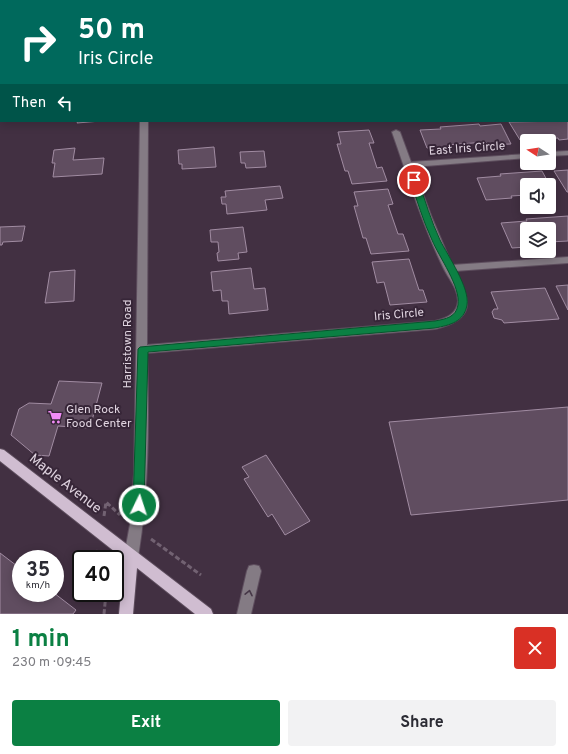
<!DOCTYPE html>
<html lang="en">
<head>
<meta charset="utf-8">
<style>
	body { margin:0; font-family:Overpass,sans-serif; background:#f2f2f3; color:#2b2b33; height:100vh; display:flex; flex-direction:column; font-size:15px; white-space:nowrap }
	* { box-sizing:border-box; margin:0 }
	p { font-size:13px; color:#7c7c81 }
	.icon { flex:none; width:22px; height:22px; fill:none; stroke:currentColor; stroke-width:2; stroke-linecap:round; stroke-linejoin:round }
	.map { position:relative; height:614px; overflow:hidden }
	.sheet { display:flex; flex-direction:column; background:#fff; flex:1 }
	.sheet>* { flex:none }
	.banner { position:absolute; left:0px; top:0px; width:568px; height:122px; box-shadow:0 2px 10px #0003; background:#00695c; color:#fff; overflow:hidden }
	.needle { width:26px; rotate:282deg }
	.tools { position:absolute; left:520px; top:134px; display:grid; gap:8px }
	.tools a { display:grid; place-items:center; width:36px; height:36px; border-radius:4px; background:#fff; box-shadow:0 2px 10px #0003; font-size:20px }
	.speed { position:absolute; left:12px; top:550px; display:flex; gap:8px; font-size:20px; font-weight:700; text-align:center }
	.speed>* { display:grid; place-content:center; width:52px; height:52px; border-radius:50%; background:#fff; box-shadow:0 2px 10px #0003; line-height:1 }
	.speed small { font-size:10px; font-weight:400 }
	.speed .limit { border:2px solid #111; border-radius:6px; background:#fff; color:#111 }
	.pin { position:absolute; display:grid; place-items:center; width:34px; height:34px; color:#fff; margin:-17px; border:2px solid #fff; border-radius:50%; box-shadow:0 1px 4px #0007 }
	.me { position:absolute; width:44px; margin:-22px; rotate:4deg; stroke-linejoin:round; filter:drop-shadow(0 0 3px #0008) }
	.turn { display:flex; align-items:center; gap:14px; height:84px; padding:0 12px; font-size:18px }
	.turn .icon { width:52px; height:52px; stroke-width:2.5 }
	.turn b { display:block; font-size:28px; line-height:34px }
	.then { display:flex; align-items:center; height:38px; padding:0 12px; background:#0003; gap:8px; font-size:15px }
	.round { display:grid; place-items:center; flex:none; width:42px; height:42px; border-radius:4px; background:#f2f2f3 }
	.overview { display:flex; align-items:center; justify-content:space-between; height:68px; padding:0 12px }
	h1 { font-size:24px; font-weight:700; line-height:30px; color:#0b8043 }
	.cta { display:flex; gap:8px; margin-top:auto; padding:8px 12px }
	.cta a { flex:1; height:46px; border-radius:4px; background:#0b8043; color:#fff; font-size:16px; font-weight:700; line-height:46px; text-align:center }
	.cta a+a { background:#f2f2f3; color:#2b2b33 }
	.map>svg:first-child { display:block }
	.building { fill:#604d60; stroke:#a18ca2 }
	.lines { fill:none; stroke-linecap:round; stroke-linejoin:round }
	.minor-casing { stroke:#5e4e5e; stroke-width:2 }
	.major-casing { stroke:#5e4e5e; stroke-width:2 }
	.path { stroke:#726272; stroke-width:3; stroke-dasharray:5 2.5; stroke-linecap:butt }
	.minor { fill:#847b84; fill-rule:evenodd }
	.major { fill:#d0bdd1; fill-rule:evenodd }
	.oneway { stroke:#463747 }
	.route { fill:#0b8043; stroke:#07532c }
	.labels { text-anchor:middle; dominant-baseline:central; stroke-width:4; stroke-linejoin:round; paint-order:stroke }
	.street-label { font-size:12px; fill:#e0d4e0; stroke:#372638 }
	.poi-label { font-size:12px; fill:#e0d4e0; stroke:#372638; text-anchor:start }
	.near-street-label { font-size:14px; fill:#e0d4e0; stroke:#372638 }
</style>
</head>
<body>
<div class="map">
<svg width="568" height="614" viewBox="0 0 568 614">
	<rect width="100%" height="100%" fill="#423042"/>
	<g class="building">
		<rect x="76" y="0" width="37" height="1"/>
		<polygon points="568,119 568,139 559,140 558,138 520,140 509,122 567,121"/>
		<polygon points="70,121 101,121 77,123 78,121"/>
		<polygon points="479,124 480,126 501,124 511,144 488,145 486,142 447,145 449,147 427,148 420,130 441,129 440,127"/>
		<polygon points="369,130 374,143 369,143 377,168 382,167 387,181 352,184 348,171 345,171 337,144 341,144 338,132"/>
		<polygon points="214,147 216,167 182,169 182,164 179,164 178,150"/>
		<polygon points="75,148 73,160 104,158 102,174 53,177 55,163 52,163 54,150"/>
		<polygon points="264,151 266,167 246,168 245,163 241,163 240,152"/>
		<polygon points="568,170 568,192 567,192 554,171"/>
		<polygon points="542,171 554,193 549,193 549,185 527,185 527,195 511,196 512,198 486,200 477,178 501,176 500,174"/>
		<polygon points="280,186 283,198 265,200 267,210 227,214 226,204 222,204 221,197 226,197 225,191"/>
		<polygon points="388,189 393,204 388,205 398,234 403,234 409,251 371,254 366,238 363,238 354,206 358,206 354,192"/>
		<polygon points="568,216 568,241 549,242 549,229 527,229 527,247 512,248 501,223 527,221 526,219"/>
		<polygon points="25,226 22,241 3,242 2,245 0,245 0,227"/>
		<polygon points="243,227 247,252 238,253 239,259 218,261 217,253 219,252 218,242 211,242 210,230"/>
		<polygon points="409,259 419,290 423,290 427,302 390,305 384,282 377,283 372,262"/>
		<polygon points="251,268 254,289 265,288 268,310 229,314 228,301 222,301 221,290 213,291 211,272"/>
		<polygon points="75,270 74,301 45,303 50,272"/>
		<polygon points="568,285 568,310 556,286"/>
		<polygon points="545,288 559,319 504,323 502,320 494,318 492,312 494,309 498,309 491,292"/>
		<polygon points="59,381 102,383 90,428 58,426 49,456 35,455 11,435 19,409 29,403 51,404"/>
		<polygon points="568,407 568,500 411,515 389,422"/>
		<polygon points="266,455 310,521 285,535 272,514 268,517 244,479 249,477 242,467"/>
		<polygon points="0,553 21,569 21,593 54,593 76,610 73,614 0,614"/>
	</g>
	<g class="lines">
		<defs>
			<g id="minor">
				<rect x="142" y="0" width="6" height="1"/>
				<rect x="567" y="54" width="1" height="4"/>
				<path d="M140 121H148L147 345 435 321C447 318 457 314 458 301 458 288 448 278 443 267 422 224 408 177 392 132L396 130 400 132 411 162 527 154V158L413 167 432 218 452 265 568 257V263L455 271C473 302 474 320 435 329L147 353C149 420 149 491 138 557L136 561 131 563 126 561 124 557 130 524 134 474Z"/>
				<polygon points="568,151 568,155 549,156 549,152"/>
				<polygon points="254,565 259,566 261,571 251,614 237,614 247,571 249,566"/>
			</g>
			<polygon id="major" points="0,449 4,450 211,609 213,614 195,614 137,568 133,614 119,614 124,559 0,461"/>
		</defs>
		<use href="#minor" class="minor-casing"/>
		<use href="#major" class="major-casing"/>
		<g class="path">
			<polyline points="104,516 106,502 120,515"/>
			<polyline points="151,539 201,575"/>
			<polyline points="96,559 98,550"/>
			<polyline points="104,614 106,593"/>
		</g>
		<use href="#minor" class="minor"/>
		<use href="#major" class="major"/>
	</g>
	<defs><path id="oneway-chevron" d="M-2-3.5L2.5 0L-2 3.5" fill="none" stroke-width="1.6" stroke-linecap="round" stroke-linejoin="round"/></defs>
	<use class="oneway" href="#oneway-chevron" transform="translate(249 593) rotate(-78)"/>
	<path class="route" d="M411 178H414L418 180C425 200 431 221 440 240 448 256 470 288 467 305 464 322 450 325 435 328L148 352 144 505 143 509 139 510 135 509 133 505 138 349 140 347 435 321C446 319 456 317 458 305 461 287 439 257 432 240 423 221 417 200 410 180Z"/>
	<defs>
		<symbol id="supermarket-bare" viewBox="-9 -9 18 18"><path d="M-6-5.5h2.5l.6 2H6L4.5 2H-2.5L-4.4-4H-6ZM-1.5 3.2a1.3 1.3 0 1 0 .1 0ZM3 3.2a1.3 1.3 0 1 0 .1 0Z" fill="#f08bf6" stroke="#372638" stroke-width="2.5" paint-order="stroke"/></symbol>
	</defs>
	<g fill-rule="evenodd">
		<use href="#supermarket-bare" x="45" y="407" width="20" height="20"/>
	</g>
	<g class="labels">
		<g class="street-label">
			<text transform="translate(467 149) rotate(-4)">East Iris Circle</text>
			<text transform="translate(399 315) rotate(-5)">Iris Circle</text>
			<text transform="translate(128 344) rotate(-90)">Harristown Road</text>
		</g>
		<g class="poi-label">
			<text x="66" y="410">Glen Rock<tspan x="66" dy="14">Food Center</tspan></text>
		</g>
		<g class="near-street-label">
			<text transform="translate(65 484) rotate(38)">Maple Avenue</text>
		</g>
	</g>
</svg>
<div class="tools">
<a><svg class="needle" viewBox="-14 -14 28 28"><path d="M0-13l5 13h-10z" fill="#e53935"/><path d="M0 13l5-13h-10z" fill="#7c7c81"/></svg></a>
<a><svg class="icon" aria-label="sound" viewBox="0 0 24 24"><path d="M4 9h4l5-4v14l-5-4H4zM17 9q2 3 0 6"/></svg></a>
<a><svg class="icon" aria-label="layers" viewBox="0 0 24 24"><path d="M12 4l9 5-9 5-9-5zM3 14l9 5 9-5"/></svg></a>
</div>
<div class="speed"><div>35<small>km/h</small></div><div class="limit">40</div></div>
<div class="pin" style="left:414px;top:180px;background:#d93025"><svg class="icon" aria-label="arrive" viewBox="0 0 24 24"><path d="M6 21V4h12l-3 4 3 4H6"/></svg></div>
<svg class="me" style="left:139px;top:505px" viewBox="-20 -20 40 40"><circle r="17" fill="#0b8043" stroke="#fff" stroke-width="3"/><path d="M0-11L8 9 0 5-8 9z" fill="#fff"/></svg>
<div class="banner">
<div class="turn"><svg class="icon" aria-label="right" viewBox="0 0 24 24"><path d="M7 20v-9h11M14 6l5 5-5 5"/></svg><div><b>50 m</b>Iris Circle</div></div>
<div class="then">Then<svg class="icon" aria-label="left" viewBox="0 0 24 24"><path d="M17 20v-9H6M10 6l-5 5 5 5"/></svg></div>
</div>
</div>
<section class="sheet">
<div class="overview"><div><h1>1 min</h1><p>230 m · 09:45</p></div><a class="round" style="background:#d93025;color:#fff"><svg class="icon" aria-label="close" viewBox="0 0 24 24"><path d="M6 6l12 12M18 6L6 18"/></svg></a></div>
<div class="cta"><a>Exit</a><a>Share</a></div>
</section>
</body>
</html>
